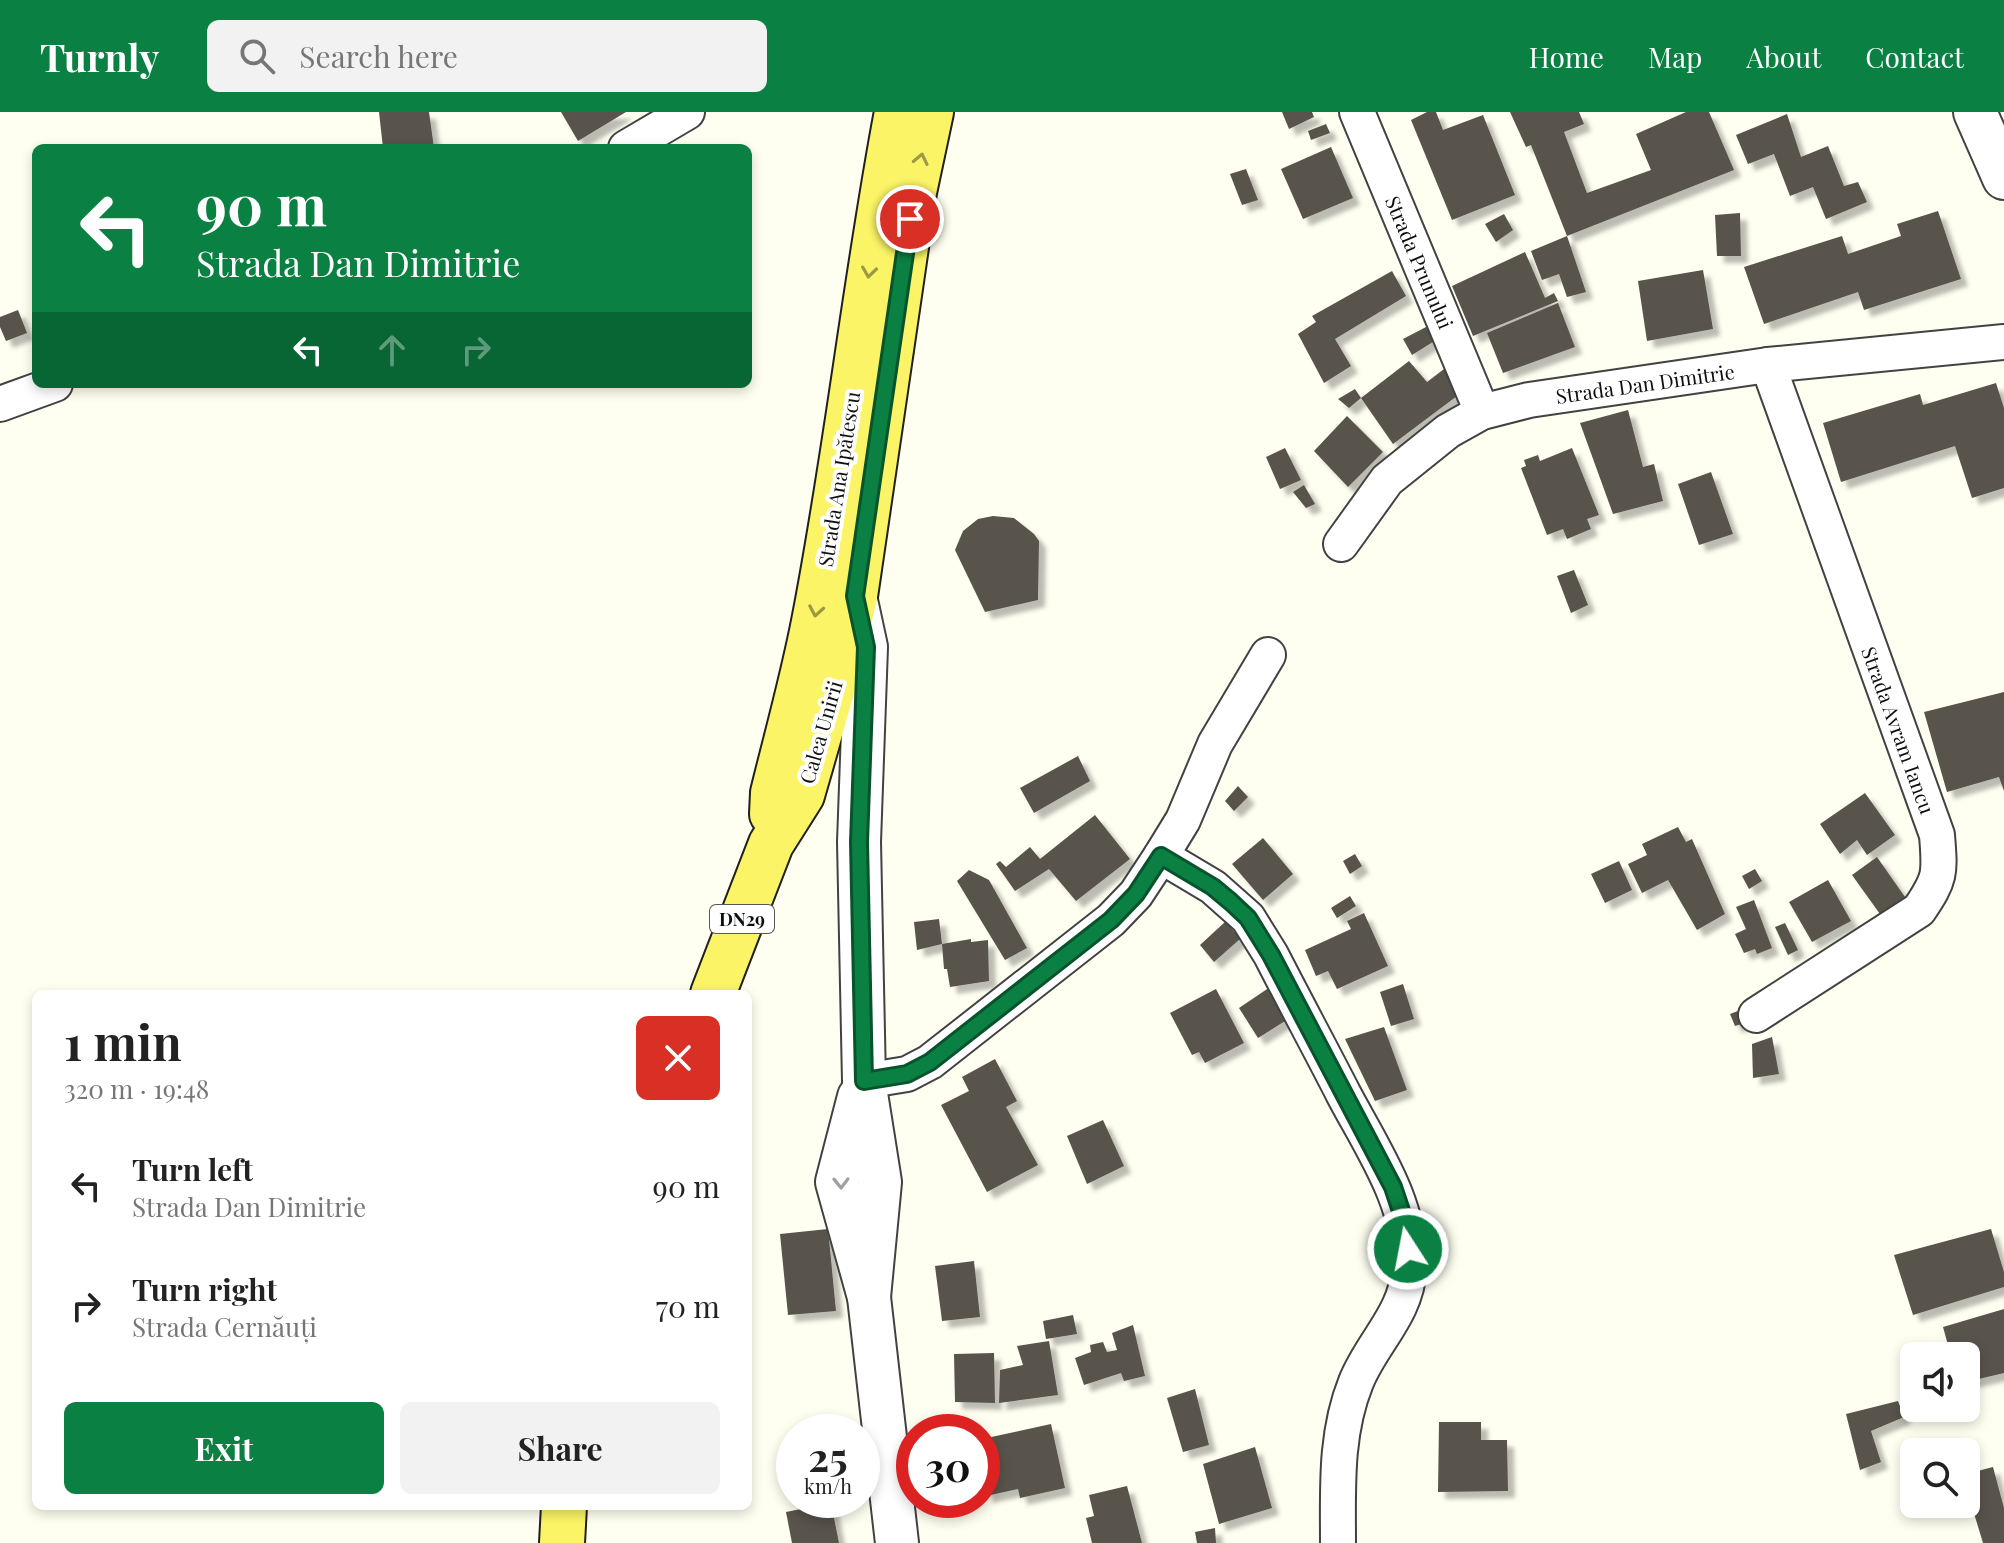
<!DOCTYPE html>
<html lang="en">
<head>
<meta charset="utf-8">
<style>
	body { margin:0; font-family:"Playfair Display",serif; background:#f2f2f2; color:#222; height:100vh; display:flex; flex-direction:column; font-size:30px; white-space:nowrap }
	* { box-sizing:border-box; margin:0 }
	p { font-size:26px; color:#767676 }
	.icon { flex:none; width:44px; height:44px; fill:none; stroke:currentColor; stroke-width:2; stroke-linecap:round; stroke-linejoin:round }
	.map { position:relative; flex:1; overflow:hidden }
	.panel { position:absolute; left:32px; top:878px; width:720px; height:520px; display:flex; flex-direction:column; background:#fff; border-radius:12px; box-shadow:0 4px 12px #0003 }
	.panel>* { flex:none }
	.hud { position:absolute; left:32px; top:32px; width:720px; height:244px; border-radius:12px; box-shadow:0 4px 12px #0003; background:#0b8043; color:#fff; overflow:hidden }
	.fabs { position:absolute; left:1900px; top:1230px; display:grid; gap:16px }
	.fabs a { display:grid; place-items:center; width:80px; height:80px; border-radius:12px; background:#fff; box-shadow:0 4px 12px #0003; font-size:40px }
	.speed { position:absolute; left:776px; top:1302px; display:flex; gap:16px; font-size:40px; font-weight:700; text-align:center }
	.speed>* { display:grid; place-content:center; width:104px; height:104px; border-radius:50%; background:#fff; box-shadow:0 4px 12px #0003; line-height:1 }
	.speed small { font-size:20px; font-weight:400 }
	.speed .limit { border:12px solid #d22; background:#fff; color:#111 }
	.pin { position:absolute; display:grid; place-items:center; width:68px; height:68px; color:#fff; margin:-34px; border:4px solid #fff; border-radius:50%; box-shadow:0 2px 8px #0007 }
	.me { position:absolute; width:88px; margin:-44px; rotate:349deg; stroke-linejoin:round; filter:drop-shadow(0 0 6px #0008) }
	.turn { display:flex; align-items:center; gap:28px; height:168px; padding:0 32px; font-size:36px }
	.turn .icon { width:104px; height:104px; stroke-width:2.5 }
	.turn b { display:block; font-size:56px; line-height:68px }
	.lanes { display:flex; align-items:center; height:76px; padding:0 32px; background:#0003; justify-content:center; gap:40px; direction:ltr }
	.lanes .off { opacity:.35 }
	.round { display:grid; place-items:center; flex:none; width:84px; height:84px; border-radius:12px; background:#f2f2f2 }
	.head { display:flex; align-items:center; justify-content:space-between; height:136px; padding:0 32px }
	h1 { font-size:48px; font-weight:700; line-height:60px }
	.cta { display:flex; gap:16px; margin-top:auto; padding:16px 32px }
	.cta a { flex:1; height:92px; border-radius:12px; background:#0b8043; color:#fff; font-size:32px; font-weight:700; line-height:92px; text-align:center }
	.cta a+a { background:#f2f2f2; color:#222 }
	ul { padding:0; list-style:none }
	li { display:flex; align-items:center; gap:24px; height:120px; padding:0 32px }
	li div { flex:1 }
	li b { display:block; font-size:30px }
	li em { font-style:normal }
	header { display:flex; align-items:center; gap:48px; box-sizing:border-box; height:112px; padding:0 40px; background:#0b8043; color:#fff }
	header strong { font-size:38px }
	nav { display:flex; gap:44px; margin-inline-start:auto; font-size:28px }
	.search { width:560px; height:72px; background:#f2f2f2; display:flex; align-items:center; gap:20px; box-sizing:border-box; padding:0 28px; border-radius:12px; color:#767676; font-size:30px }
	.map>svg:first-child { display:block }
	.building { fill:#58534b; filter:url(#shadow) }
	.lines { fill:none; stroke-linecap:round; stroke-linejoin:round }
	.minor-casing { stroke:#424242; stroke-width:38 }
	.tertiary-casing { stroke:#424242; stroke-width:46 }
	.primary-casing { stroke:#202020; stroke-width:48 }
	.minor { stroke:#fff; stroke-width:34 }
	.tertiary { stroke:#fff; stroke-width:42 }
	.primary { stroke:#faf466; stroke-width:44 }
	.oneway { stroke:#9c9843 }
	.oneway2 { stroke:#9f9f9f }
	.route-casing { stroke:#07532c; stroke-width:20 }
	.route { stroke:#0b8043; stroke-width:14 }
	.labels { text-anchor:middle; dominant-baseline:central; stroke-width:8; stroke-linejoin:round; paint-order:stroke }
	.shield { fill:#fff; stroke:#575757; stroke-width:2 }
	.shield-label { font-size:18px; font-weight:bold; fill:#0f0f0f }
	.street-label { font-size:20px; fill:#0f0f0f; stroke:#fff }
</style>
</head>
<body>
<header>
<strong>Turnly</strong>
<div class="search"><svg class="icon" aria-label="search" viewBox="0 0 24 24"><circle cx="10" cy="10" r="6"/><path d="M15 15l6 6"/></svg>Search here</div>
<nav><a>Home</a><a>Map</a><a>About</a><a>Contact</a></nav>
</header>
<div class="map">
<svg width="2004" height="1431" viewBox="0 0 2004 1431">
	<defs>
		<filter id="shadow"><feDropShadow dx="7" dy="7" stdDeviation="2" flood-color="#0004"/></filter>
	</defs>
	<rect width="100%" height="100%" fill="#fffff1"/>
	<g class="building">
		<polygon points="379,0 429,0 434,36 383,36"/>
		<polygon points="561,0 626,0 578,29"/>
		<polygon points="1282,0 1312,0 1314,5 1289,17"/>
		<polygon points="1427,0 1436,0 1443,18 1483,3 1515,83 1452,108 1411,8"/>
		<polygon points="1510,0 1579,0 1584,12 1564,20 1587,81 1651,58 1636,22 1686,0 1709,0 1734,58 1567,124 1531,33 1526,35"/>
		<polygon points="1787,2 1801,45 1828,34 1844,74 1858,70 1867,90 1826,107 1813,75 1790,84 1774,42 1748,52 1736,23"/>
		<polygon points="1326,12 1330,21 1311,28 1308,19"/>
		<polygon points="1331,35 1353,86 1303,107 1281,57"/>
		<polygon points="1246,57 1258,88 1242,93 1230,62"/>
		<polygon points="1938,99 1961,167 1864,198 1858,180 1764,212 1744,155 1842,124 1848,142 1901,124 1897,112"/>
		<polygon points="1740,101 1741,144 1717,144 1715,103"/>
		<polygon points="1504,102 1513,118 1496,130 1485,112"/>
		<polygon points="1567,124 1586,180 1567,185 1559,162 1542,168 1531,139"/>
		<polygon points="1525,140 1545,186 1554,181 1558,189 1473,224 1452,174"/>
		<polygon points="1703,158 1713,217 1647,229 1638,169"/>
		<polygon points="1392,159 1406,184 1335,227 1351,254 1324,271 1298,222 1316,210 1312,204"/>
		<polygon points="1558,191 1575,235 1503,261 1487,221"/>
		<polygon points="18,198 27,221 6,229 0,215 0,205"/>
		<polygon points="1428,214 1436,228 1412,243 1403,227"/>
		<polygon points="1409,249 1427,270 1444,257 1461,281 1393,332 1361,286"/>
		<polygon points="1996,271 2004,296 2004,376 1972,386 1955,334 1841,370 1823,311 1920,282 1923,293"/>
		<polygon points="1355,277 1361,286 1349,296 1338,287"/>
		<polygon points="1628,298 1643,355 1654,352 1663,389 1613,402 1580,311"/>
		<polygon points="1347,304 1383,340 1348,375 1314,339"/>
		<polygon points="1285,336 1301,368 1280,377 1266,345"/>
		<polygon points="1572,336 1599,403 1587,407 1591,417 1567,427 1563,417 1547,423 1521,356 1526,354 1524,348 1538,343 1540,349"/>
		<polygon points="1711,360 1733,422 1699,433 1678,372"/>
		<polygon points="1304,373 1315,392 1306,396 1293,380"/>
		<polygon points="993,404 1014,406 1034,422 1039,429 1038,488 985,500 955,438 963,419 978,407"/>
		<polygon points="1574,458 1588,493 1571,501 1557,464"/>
		<polygon points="2004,580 2004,679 1999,665 1947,680 1924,600"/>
		<polygon points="1078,644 1090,669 1034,701 1020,676"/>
		<polygon points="1238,674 1248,685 1234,699 1225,689"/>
		<polygon points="1865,681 1895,723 1867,743 1857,728 1840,742 1820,712"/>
		<polygon points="1095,703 1130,747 1076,789 1049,757 1015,779 996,752 1000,749 1006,755 1030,735 1040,747"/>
		<polygon points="1678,715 1686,730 1692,727 1725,802 1697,818 1668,768 1642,781 1628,752 1647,743 1642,732"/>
		<polygon points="1263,726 1293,762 1263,788 1232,752"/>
		<polygon points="1355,742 1362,754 1350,762 1343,749"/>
		<polygon points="1877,745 1905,785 1880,802 1852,763"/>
		<polygon points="1619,749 1632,778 1605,791 1591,762"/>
		<polygon points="1755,757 1762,769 1749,777 1742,764"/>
		<polygon points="969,758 989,768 1027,836 1005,848 957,769"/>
		<polygon points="1828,768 1851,809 1812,830 1789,790"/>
		<polygon points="1350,784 1356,794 1337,806 1331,796"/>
		<polygon points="1754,788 1772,836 1757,842 1755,837 1744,841 1735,822 1746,817 1736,795"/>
		<polygon points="1364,801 1388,854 1337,877 1328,859 1316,864 1305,838 1351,817 1347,809"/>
		<polygon points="939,807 942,832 917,838 914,810"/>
		<polygon points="1226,809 1240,827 1214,850 1200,833"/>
		<polygon points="1785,811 1798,838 1788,843 1775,815"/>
		<polygon points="971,827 971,830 988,828 989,869 950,875 947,857 944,857 942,832"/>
		<polygon points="1403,872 1414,907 1391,914 1380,880"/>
		<polygon points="1273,873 1293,904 1258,926 1239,896"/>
		<polygon points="1216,877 1244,931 1205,951 1199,940 1192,943 1170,901"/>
		<polygon points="1743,897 1748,910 1735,914 1730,902"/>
		<polygon points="1384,915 1407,978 1375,989 1345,927"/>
		<polygon points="1772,925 1779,962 1753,966 1752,932"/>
		<polygon points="995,947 1017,989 1006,995 1038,1053 987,1080 941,993 969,979 962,965"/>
		<polygon points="1103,1008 1124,1054 1087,1072 1067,1024"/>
		<polygon points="828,1117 836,1199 788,1203 780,1122"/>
		<polygon points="1991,1117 2004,1160 2004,1175 1913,1203 1894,1143"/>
		<polygon points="974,1149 980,1205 942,1209 935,1154"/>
		<polygon points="2004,1197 2004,1261 1966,1270 1966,1244 1951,1244 1943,1215"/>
		<polygon points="1073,1203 1077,1222 1046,1227 1043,1209"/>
		<polygon points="1133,1213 1145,1264 1124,1269 1121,1261 1084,1273 1075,1246 1091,1240 1090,1233 1103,1230 1107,1240 1117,1238 1112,1221"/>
		<polygon points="1049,1229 1058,1283 999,1291 1000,1258 1023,1253 1017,1234"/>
		<polygon points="994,1241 995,1291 955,1290 954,1242"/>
		<polygon points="1195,1277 1209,1333 1183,1340 1167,1286"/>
		<polygon points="1898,1289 1904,1305 1871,1319 1881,1350 1860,1358 1846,1302"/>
		<polygon points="1439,1310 1481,1310 1481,1328 1507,1328 1508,1379 1438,1380"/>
		<polygon points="1051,1312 1065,1376 1020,1386 1018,1377 986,1384 982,1366 982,1327"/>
		<polygon points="1255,1335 1272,1396 1219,1412 1203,1352"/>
		<polygon points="1993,1355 2004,1396 2004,1431 1983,1431 1966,1375 1966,1362"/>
		<polygon points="1127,1374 1142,1431 1092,1431 1086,1406 1094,1404 1089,1383"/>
		<polygon points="831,1391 839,1431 792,1431 786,1400"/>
		<polygon points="1215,1416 1216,1431 1197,1431 1195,1420"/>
	</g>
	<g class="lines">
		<defs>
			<g id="minor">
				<polyline points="1357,0 1482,300"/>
				<polyline points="626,36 687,0"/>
				<polyline points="0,292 55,272"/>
				<polyline points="1341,432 1387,368 1448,319 1482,300 1529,288 1768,253 2004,230"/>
				<path d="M1161 744 1213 775 1248 806 1271 843C1295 890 1320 936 1344 983 1372 1036 1412 1093 1409 1156 1407 1202 1372 1230 1356 1270 1335 1322 1338 1376 1338 1431"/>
				<path d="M1756 903 1919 798C1941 766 1940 761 1937 723L1768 253"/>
				<polyline points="864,969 907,962 930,950 1111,808 1136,782 1161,744 1183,708 1215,632 1268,543"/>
			</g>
			<g id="tertiary">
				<polyline points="1975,0 2004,66"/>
				<polyline points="855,484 866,535 859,730 864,969 880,1070 869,1185"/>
				<polyline points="859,985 837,1070 869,1185 897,1431"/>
			</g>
			<g id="primary">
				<path d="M772 702 773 681C787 624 803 567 814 510 847 341 865 169 897 0"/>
				<polyline points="713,882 771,732 802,683 839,554 855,484 914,80 931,0"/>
				<polyline points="562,1431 564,1394"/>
			</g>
		</defs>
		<use href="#minor" class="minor-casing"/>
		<use href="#tertiary" class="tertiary-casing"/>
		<use href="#primary" class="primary-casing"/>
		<use href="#minor" class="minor"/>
		<use href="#tertiary" class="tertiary"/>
		<use href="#primary" class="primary"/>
	</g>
	<defs><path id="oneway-chevron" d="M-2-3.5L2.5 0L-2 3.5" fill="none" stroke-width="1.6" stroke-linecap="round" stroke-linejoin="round" transform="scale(2)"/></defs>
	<g class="oneway">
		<use href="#oneway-chevron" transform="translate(921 47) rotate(-78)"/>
		<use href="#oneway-chevron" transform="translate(869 160) rotate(98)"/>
		<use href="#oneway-chevron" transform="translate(816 499) rotate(100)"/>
	</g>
	<use class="oneway2" href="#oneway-chevron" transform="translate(841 1071) rotate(89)"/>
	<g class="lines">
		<defs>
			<polyline id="route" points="910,107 855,484 866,535 859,730 864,969 907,962 930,950 1111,808 1136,782 1161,744 1213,775 1231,790 1248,806 1271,843 1393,1075 1407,1117 1408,1137"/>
		</defs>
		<use href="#route" class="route-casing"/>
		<use href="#route" class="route"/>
	</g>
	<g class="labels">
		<rect class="shield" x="710" y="793" width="64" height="28" rx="6"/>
		<g class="shield-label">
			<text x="742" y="807">DN29</text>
		</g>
		<g class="street-label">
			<text transform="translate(1420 150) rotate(67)">Strada Prunului</text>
			<text transform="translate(1645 271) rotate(-8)">Strada Dan Dimitrie</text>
			<text transform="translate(838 367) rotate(-81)">Strada Ana Ipătescu</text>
			<text transform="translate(1899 618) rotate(70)">Strada Avram Iancu</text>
			<text transform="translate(820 620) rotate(-74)">Calea Unirii</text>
		</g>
	</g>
</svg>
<div class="fabs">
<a><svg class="icon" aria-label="sound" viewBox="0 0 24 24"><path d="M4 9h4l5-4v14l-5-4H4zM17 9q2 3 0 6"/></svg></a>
<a><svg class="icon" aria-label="search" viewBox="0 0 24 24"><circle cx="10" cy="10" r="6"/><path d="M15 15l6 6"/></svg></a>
</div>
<div class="speed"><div>25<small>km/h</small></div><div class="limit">30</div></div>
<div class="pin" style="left:910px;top:107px;background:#d93025"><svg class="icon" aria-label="arrive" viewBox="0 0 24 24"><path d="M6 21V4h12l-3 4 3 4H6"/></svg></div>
<svg class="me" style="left:1408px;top:1137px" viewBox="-20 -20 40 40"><circle r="17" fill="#0b8043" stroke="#fff" stroke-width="3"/><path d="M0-11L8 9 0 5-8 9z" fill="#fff"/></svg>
<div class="hud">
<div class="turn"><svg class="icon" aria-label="left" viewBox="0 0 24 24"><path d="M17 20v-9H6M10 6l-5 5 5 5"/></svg><div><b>90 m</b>Strada Dan Dimitrie</div></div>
<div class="lanes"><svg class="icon" aria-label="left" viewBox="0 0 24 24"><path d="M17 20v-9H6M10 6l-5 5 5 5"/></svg><svg class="icon off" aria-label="ahead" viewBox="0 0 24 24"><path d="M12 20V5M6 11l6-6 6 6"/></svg><svg class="icon off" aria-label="right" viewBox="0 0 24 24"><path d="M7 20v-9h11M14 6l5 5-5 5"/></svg></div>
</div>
<section class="panel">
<div class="head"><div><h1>1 min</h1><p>320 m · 19:48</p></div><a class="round" style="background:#d93025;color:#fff"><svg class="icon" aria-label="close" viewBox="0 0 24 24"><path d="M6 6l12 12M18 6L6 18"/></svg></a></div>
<ul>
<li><svg class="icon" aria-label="left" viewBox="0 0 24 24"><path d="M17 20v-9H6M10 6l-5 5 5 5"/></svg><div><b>Turn left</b><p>Strada Dan Dimitrie</p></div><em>90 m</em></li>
<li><svg class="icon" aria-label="right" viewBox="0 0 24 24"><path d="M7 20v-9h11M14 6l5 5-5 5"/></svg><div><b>Turn right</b><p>Strada Cernăuți</p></div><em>70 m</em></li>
</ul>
<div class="cta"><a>Exit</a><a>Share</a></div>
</section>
</div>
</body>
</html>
